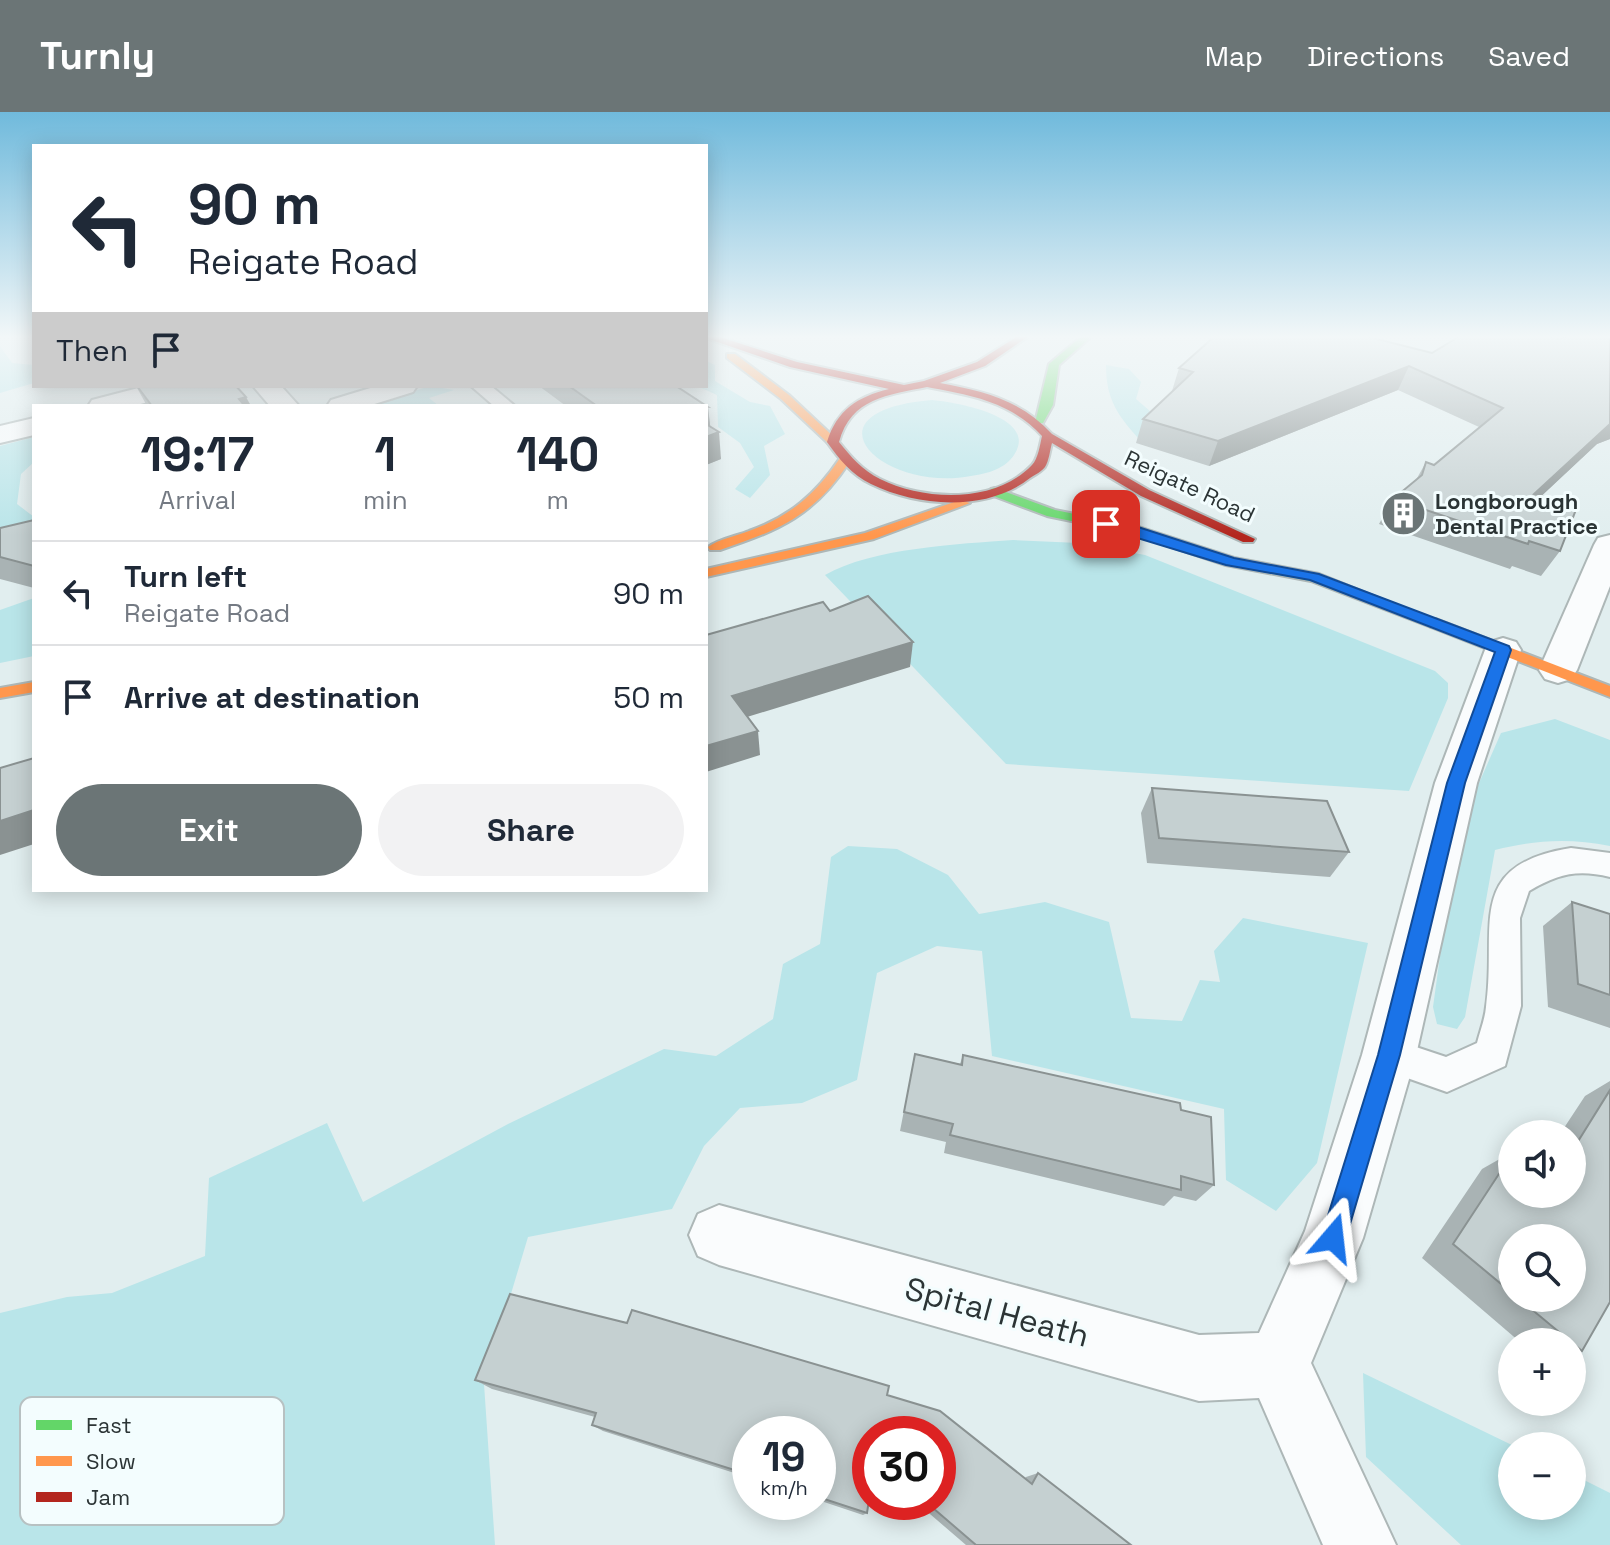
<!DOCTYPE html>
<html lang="en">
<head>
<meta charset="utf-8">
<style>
	body { margin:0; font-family:"Space Grotesk",sans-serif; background:#f2f2f3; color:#1f2937; height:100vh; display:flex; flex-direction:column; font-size:30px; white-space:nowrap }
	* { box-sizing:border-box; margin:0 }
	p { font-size:26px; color:#747a83 }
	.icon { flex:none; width:44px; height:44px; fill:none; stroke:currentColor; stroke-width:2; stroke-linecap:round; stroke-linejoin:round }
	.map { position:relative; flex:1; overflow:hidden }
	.drawer { position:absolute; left:32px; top:292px; width:676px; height:488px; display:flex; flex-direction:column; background:#fff; border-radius:0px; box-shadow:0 4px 20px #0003 }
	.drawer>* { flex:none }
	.top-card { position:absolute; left:32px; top:32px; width:676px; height:244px; border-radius:0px; box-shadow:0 4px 20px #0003; background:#fff; color:#1f2937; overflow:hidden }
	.controls { position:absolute; left:1498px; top:1008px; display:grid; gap:16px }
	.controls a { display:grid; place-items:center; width:88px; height:88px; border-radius:50%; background:#fff; box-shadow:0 4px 20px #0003; font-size:40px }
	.speed { position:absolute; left:732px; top:1304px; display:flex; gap:16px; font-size:40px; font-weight:700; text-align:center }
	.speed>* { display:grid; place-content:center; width:104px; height:104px; border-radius:50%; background:#fff; box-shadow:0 4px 20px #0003; line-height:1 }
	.speed small { font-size:20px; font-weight:400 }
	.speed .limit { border:12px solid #d22; background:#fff; color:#111 }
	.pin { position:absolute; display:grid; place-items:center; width:68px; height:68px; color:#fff; margin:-34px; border-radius:16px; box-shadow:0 4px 12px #0006 }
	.me { position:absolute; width:88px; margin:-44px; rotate:17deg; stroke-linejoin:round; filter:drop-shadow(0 0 6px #0008) }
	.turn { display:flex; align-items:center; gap:28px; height:168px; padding:0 24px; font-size:36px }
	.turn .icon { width:104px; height:104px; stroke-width:2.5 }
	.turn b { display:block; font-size:56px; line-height:68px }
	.then { display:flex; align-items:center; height:76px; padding:0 24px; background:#0003; gap:16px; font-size:30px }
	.eta { display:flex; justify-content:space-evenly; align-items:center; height:136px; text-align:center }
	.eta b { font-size:48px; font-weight:700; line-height:56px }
	.action { display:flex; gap:16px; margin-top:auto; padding:16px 24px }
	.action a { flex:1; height:92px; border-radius:48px; background:#6b7576; color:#fff; font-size:32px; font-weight:700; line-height:92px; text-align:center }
	.action a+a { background:#f2f2f3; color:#1f2937 }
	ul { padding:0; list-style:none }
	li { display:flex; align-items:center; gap:24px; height:104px; padding:0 24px; border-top:2px solid #e0e1e3 }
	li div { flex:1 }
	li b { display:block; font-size:30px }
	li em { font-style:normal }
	header { display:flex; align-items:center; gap:48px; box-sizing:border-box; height:112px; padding:0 40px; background:#6b7576; color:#fff }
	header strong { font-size:38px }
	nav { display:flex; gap:44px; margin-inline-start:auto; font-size:28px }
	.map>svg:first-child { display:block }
	.green { fill:#b9e5e9 }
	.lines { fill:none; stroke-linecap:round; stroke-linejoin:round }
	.lane-casing { stroke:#adb7b7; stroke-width:4 }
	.street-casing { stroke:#adb7b7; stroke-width:4 }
	.fast-casing { stroke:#adb7b7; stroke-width:4 }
	.slow-casing { stroke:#adb7b7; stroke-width:4 }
	.jam-casing { stroke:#adb7b7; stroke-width:4 }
	.lane { fill:#fafcfd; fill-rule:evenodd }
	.street { fill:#fafcfd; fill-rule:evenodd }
	.fast { fill:#63d668; fill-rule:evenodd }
	.slow { fill:#ff974d; fill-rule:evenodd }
	.jam { fill:#b3261e; fill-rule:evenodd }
	.wall { fill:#a9b3b4; fill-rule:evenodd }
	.shaded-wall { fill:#8a9292 }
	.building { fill:#c5d0d1; stroke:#8a9292; stroke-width:2 }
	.route { fill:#1a73e8; stroke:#114b97; stroke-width:2 }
	.labels { text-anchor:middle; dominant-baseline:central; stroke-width:6; stroke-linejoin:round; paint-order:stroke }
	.far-street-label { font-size:22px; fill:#2b3435; stroke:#f3fdfe }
	.far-poi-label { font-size:22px; font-weight:bold; fill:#2b3435; stroke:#f3fdfe; text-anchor:start }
	.near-street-label { font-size:32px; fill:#2b3435; stroke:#f3fdfe }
	.key { fill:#f3fdfe; stroke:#b7c1c2; stroke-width:2 }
	.key-label { font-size:22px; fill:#2b3435 }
</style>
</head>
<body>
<header>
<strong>Turnly</strong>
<nav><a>Map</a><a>Directions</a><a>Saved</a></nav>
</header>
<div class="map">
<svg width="1610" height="1433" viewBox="0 0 1610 1433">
	<rect width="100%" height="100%" fill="#e1eeef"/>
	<g class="green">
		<polygon points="0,234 12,251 34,253 34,271 0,281"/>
		<polygon points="706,249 715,253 715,269 750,290 770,294 785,322 764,334 770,363 750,386 735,377 754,355 740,331 718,315 717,283 697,274 706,274"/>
		<path d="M1106 253 1129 257 1141 270 1136 287 1151 300 1141 329C1118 304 1106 288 1106 253Z"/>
		<polygon points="430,274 454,278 429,286 439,294 367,294"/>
		<path d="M932 288C954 290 1040 304 1014 343 1005 357 986 362 971 364 881 381 799 299 932 288Z"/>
		<polygon points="34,325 34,350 21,362 17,392 34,405 34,437 0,428 0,334"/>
		<path d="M1013 428 1079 431 1145 443 1435 559 1448 571V586L1409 679 1006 652 825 463C872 436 959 432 1013 428Z"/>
		<polygon points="34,486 34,544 0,551 0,498"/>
		<path d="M1555 607 1610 628V734C1569 726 1536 728 1495 738L1465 905 1457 917 1437 912 1433 895 1451 765 1465 703 1501 621Z"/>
		<polygon points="848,734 897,737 948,763 979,802 1045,790 1109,810 1131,906 1182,909 1200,868 1220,870 1214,839 1243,806 1368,831 1317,1051 1276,1099 1226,1068 1224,997 992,944 982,839 937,834 877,861 857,968 802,991 740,996 704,1034 672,1097 528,1125 484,1272 495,1433 0,1433 0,1201 67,1185 112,1181 205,1144 209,1066 327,1011 363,1090 508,1012 664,937 716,944 773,907 783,852 820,832 831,745"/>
		<polygon points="1363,1261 1514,1334 1512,1394 1572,1394 1572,1362 1610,1381 1610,1433 1461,1433 1366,1345"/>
	</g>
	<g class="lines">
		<defs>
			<g id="lane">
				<polygon points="471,274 491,274 515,294 494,294"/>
				<path d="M1571 736 1610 741V765C1577 757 1558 762 1529 779L1520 806 1521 894 1505 954 1447 980 1376 955 1371 943 1376 931 1389 926 1446 945 1477 931C1480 919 1485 907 1486 895 1498 817 1462 753 1571 736Z"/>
			</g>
			<g id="street">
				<polygon points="146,274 189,274 185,280 133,294 88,294 92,288"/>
				<polygon points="253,274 281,274 299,294 270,294"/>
				<polygon points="377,274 417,274 413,280 368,294 327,294 331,288"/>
				<polygon points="34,306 34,323 0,331 0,314"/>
				<polygon points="1610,423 1610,474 1577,558 1571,567 1558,571 1545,567 1539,558 1594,433 1598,426"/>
				<polygon points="1503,526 1516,530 1521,538 1477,671 1416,943 1363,1126 1311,1251 1396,1433 1323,1433 1259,1286 1199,1289 719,1153 698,1144 689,1123 698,1102 719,1093 1199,1223 1259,1221 1305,1119 1362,943 1435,671 1485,538 1490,530"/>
			</g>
			<g id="fast">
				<polygon points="1082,224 1092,224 1059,253 1053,293 1043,311 1035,311 1049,252"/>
				<polygon points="995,376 1055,398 1138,415 1234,446 1319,462 1443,512 1441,515 1431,515 1311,469 1226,453 1130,421 1047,404 991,383 991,377"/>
			</g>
			<g id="slow">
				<polygon points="727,242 735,242 789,283 837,328 837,332 829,332 781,287 727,246"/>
				<path d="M840 346 850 349C815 403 780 418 720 438H710L708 435C719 427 736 424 749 419 789 405 816 382 840 346Z"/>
				<polygon points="960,388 970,391 874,427 706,465 706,457 865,421"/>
				<polygon points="1436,507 1610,574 1610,585 1431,515 1431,509"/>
				<polygon points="34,570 34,580 0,586 0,576"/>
			</g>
			<path id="jam" d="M706 224H717L797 250 904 273 924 269 977 250 1018 224H1029L985 254 940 271C983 279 1021 288 1052 322L1149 378 1255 427 1253 430H1243L1141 384 1052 331C1050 338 1049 349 1045 355 1042 359 1035 363 1030 366 987 400 918 395 871 372 852 363 839 347 827 330 837 298 857 285 889 277L790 255 706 226ZM927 275C971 283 1011 290 1042 324 1040 333 1038 347 1032 353 995 392 924 389 880 367 862 358 851 345 839 330 851 286 888 283 927 275Z"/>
		</defs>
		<use href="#lane" class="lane-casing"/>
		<use href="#street" class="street-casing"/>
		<use href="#fast" class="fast-casing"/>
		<use href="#slow" class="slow-casing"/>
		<use href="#jam" class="jam-casing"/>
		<use href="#lane" class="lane"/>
		<use href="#street" class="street"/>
		<use href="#fast" class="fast"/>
		<use href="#slow" class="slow"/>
		<use href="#jam" class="jam"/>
	</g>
	<g class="wall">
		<polygon points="1610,224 1610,327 1597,332 1541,384 1560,439 1541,464 1512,454 1510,457 1379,412 1393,387 1416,368 1426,350 1434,353 1479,315 1398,278 1209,354 1136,331 1143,307 1172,279 1179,256 1432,241 1558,227"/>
		<polygon points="136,274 238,277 251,294 147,294"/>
		<polygon points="539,274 676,274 708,295 710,314 721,347 706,353 706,294 566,294"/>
		<polygon points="34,408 34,476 0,467 0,416"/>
		<polygon points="1152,676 1349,740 1330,765 1147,751 1141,701"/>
		<polygon points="1572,790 1610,802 1610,916 1548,895 1543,814"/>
		<polygon points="915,942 960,952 963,943 1181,998 1214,1073 1196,1089 1174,1084 1164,1094 944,1041 946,1030 900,1019"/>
		<path d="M1610 969V1190L1582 1239 1572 1242V1230H1520L1422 1146 1482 1057 1512 1040V1082H1572V1022H1560L1585 984ZM1512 1126 1572 1186H1512Z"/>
		<polygon points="475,1268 887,1283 1025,1366 1026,1365 1038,1361 1131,1433 966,1433 916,1390 938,1390 870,1322 867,1401 863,1403 818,1388 818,1322 750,1322 750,1366 603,1319 592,1313 595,1305 492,1277"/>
	</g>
	<g class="shaded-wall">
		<polygon points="1409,254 1398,278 1209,354 1218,329"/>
		<polygon points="246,285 251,294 242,294 239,287"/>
		<polygon points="708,295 711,321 706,323 706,296"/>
		<polygon points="1610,312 1610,327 1597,332 1517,407 1534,382"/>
		<polygon points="719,320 721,347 706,353 706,325"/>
		<polygon points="913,530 910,555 734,609 732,584"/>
		<polygon points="758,619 760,643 706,660 706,634"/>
		<polygon points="34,698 34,732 0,743 0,709"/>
	</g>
	<g class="building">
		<polygon points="1215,224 1365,224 1432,241 1460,224 1548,224 1558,227 1569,224 1610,224 1610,312 1534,382 1577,395 1560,439 1529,429 1528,432 1393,387 1422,363 1426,350 1434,353 1503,296 1409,254 1218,329 1143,307 1193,260 1179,256"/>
		<polygon points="137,274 236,274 246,285 239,287 245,294 152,294"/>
		<polygon points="569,274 676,274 708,295 597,294"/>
		<polygon points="706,312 719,320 706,325"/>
		<polygon points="34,408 34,454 0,445 0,416"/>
		<polygon points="868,484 913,530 732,584 758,619 706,634 706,523 823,490 830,499"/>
		<polygon points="34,646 34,698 0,709 0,656"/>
		<polygon points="1152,676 1327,689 1349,740 1159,726"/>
		<polygon points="1572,790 1610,802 1610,883 1578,872"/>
		<polygon points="915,942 962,953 963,943 1180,991 1181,998 1211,1005 1214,1073 1181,1064 1181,1078 950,1023 953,1012 904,1000"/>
		<polygon points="1610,978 1610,1190 1582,1239 1518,1186 1572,1186 1572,1126 1512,1126 1512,1181 1453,1132 1512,1042 1512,1082 1572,1082 1572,1039"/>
		<polygon points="510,1182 627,1211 632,1198 889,1274 887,1283 940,1299 1032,1372 1038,1361 1131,1433 976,1433 926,1390 938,1390 938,1322 870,1322 870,1381 867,1401 818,1385 818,1322 750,1322 750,1363 592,1313 596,1301 475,1268"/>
	</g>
	<linearGradient id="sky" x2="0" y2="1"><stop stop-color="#70badc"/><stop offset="0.53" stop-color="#f2f7f8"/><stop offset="1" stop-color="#f2f7f8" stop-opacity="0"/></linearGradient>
	<rect width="1610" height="424" fill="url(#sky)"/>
	<polygon class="route" points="1106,408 1138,415 1234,446 1319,462 1509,534 1511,538 1465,671 1400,943 1346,1126 1342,1134 1333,1138 1325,1134 1321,1126 1378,943 1447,671 1495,540 1310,468 1226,453 1101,415 1099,412"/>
	<defs>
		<symbol id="building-disc" viewBox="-11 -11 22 22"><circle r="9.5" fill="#6b7576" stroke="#f3fdfe"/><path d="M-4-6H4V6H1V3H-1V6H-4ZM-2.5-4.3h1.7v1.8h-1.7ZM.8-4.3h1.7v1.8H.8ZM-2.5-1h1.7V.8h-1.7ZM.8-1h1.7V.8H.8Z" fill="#fff"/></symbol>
	</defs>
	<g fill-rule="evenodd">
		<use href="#building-disc" x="1378" y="376" width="51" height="51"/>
	</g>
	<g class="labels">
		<g class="far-street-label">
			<text transform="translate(1190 374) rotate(25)">Reigate Road</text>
		</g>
		<g class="far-poi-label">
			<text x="1435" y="389">Longborough<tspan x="1435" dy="25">Dental Practice</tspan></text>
		</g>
		<g class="near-street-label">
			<text transform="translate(997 1200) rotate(15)">Spital Heath</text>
		</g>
	</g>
	<rect x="20" y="1285" width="264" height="128" rx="12" class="key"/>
	<rect x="36" y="1308" width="36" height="10" fill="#63d668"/>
	<rect x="36" y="1344" width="36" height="10" fill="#ff974d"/>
	<rect x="36" y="1380" width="36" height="10" fill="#b3261e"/>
	<g class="key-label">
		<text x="86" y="1321">Fast</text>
		<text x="86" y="1357">Slow</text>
		<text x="86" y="1393">Jam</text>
	</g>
</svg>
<div class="controls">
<a><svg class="icon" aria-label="sound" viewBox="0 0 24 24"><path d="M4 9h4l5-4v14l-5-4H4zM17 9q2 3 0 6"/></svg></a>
<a><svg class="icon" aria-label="search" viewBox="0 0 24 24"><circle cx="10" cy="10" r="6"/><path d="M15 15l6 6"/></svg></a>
<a>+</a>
<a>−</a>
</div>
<div class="speed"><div>19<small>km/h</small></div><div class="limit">30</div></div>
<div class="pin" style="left:1106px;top:412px;background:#d93025"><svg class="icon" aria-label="arrive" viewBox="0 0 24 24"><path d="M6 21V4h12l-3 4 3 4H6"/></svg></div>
<svg class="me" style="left:1333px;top:1126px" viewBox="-20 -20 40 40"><path d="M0-17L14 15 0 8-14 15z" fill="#1a73e8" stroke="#fff" stroke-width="4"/></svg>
<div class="top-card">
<div class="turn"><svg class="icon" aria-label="left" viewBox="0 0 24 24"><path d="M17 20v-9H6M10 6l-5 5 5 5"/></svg><div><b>90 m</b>Reigate Road</div></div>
<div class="then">Then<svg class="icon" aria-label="arrive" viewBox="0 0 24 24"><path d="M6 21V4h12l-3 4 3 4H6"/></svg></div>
</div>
<section class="drawer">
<div class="eta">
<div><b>19:17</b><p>Arrival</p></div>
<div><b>1</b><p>min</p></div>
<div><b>140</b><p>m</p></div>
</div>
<ul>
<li><svg class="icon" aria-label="left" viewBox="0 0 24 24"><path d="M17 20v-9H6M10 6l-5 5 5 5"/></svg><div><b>Turn left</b><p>Reigate Road</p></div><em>90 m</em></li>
<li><svg class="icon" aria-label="arrive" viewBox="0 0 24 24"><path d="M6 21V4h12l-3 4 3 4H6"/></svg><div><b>Arrive at destination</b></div><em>50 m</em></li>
</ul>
<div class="action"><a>Exit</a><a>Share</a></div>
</section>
</div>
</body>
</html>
